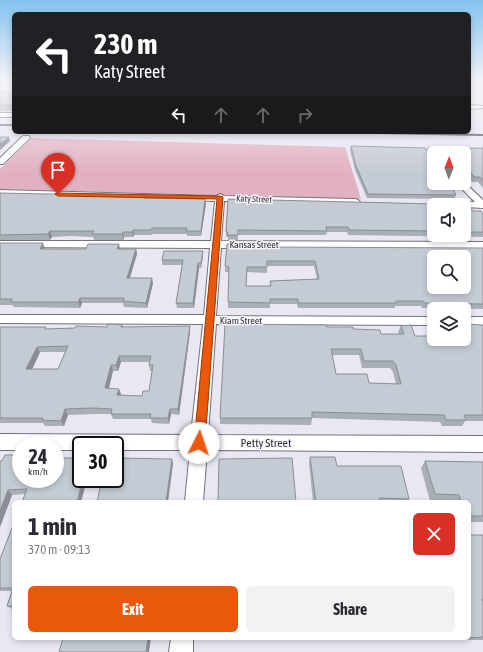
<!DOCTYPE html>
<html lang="en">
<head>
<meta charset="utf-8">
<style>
	body { margin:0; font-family:"Asap Condensed",sans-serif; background:#f2f2f3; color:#2b2b33; height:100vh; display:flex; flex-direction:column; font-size:15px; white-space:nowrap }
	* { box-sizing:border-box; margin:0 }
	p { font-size:13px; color:#7c7c81 }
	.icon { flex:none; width:22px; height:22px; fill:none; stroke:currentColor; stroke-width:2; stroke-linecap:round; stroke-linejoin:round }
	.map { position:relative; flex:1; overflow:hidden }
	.details { position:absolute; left:12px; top:500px; width:459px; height:140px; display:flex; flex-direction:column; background:#fff; border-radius:6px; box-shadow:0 2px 6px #0003 }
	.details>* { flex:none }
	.guide { position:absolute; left:12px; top:12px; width:459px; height:122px; border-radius:6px; box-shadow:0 2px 6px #0003; background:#202124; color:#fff; overflow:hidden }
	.needle { width:26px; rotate:1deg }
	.buttons { position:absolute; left:427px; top:146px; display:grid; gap:8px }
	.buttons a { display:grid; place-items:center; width:44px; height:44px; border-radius:6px; background:#fff; box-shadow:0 2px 6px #0003; font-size:20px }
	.speed { position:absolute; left:12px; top:436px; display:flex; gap:8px; font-size:20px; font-weight:700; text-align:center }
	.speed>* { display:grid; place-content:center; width:52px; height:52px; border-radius:50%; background:#fff; box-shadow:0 2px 6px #0003; line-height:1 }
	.speed small { font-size:10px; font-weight:400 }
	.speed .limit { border:2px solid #111; border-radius:6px; background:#fff; color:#111 }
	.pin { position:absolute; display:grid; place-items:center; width:34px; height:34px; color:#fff; margin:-41px -17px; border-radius:50% 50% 50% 0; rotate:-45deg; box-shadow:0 0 4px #0007 }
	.pin .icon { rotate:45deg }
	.me { position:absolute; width:44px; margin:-22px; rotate:4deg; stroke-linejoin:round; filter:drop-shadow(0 0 3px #0008) }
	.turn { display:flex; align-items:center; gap:14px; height:84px; padding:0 16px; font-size:18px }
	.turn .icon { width:52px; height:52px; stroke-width:2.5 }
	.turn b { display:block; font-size:28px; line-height:34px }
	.lanes { display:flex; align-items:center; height:38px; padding:0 16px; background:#0003; justify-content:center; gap:20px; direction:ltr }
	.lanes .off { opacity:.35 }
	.round { display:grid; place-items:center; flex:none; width:42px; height:42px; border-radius:6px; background:#f2f2f3 }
	.headline { display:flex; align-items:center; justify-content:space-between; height:68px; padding:0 16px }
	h1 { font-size:24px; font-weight:700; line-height:30px }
	.primary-button { display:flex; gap:8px; margin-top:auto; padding:8px 16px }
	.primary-button a { flex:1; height:46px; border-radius:6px; background:#ea580c; color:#fff; font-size:16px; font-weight:700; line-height:46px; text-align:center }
	.primary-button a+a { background:#f2f2f3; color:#2b2b33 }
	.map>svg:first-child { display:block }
	.green { fill:#e2b1c1 }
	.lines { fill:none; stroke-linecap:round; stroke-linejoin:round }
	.minor-casing { stroke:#73717a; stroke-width:2 }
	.minor { fill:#fff; fill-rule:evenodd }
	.rail-far1 { stroke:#47464b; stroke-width:1.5 }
	.rail { stroke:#47464b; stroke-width:2 }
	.wall { fill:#a9afb6; fill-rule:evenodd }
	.shaded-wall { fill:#8a8e94 }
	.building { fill:#c5cbd4; stroke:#8a8e94; fill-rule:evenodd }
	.route { fill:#ea580c; stroke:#983908 }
	.labels { text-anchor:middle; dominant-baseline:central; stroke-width:3; stroke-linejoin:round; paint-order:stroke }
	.far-street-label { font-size:9px; fill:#333236; stroke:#f6f5fd }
	.street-label { font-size:10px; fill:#333236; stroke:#f6f5fd }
	.near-street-label { font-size:12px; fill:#333236; stroke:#f6f5fd }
</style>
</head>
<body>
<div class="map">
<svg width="483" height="652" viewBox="0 0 483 652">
	<rect width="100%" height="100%" fill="#e9e7f2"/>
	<polygon class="green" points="32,138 345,147 361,199 0,189 0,169"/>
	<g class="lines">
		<defs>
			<g id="minor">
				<polygon points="473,82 478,82 483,85 478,86"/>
				<polygon points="469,105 483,106 483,108 469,109"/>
				<rect x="0" y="113" width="14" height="4"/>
				<polygon points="23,136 29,136 30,138 3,164 0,164 0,158"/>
				<polygon points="429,148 435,148 437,153 434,153 434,156 431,156 428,150"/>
				<polygon points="464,182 483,200 483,208 464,207 464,205 447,205 448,202 451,201 475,202 456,183"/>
				<polygon points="0,190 216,196 220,194 224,196 355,199 358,200 360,202 358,204 224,201 221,241 483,242 483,248 221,248 216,316 434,317 434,325 216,324 208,435 483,436 483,452 207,450 203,502 185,502 190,450 115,450 115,445 81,445 81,450 55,450 55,445 21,445 21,450 0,450 0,434 191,435 203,324 0,323 0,315 204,315 210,248 0,247 0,241 211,241 215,201 0,196"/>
				<rect x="464" y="317" width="19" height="8"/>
				<polygon points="171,638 193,638 193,652 169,652"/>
			</g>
		</defs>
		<use href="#minor" class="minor-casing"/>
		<use href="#minor" class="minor"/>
		<polyline class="rail-far1" points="0,125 14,125"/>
		<polyline class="rail" points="323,132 483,135"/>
	</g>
	<g class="wall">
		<polygon points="14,91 14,111 0,111 0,92 12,93"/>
		<polygon points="469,105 471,107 469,113"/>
		<polygon points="351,146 456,195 454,199 367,198 355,170 350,150"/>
		<polygon points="483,148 483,188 478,182 472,182 465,172 464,172 464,153 445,153 446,149"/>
		<polygon points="0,193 145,196 145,198 205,199 206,204 201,236 187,236 187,234 153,234 152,235 134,235 133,237 124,237 124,240 94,240 93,237 70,236 52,237 50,240 0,240"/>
		<path d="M228 199 436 204 437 202H460L461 204H467L473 211H481L483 214V237L348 235 347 232H327L326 235H238V240H228V237H226V232ZM434 205H464V235H434Z"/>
		<polygon points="0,243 45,249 136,249 137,254 130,278 153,283 147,308 124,307 123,303 82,303 80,308 14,307 12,305 0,305"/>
		<path d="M238 248H483V309L422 308 421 306H395V308H298L297 304H270V308H228L229 272H225V266ZM267 266H314L317 279 270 281V286H246L247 272 267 273Z"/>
		<polygon points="203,256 201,268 199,268 194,308 177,308 176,303 182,265 162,265 162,260"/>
		<path d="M122 325 123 327 190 332 179 415 171 414 169 424 152 423 151 419H113L111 414H95L68 415 64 426H45L43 423H0V327L47 329 75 328 107 327ZM40 352H65L58 369H32ZM121 362H150L149 365 150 371H152L149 391 142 396 121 395V394L109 389 113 371H118Z"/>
		<path d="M483 325V421H465L462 426H442L440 422 312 418 311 425 220 424V418L327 327 353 329 381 334H399L398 332 401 326 415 336 464 339ZM332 355H359L362 368H390L393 372 396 384 369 383 336 374Z"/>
		<polygon points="310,457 337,466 409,499 407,502 313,502 309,463"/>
		<polygon points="57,458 87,479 81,502 22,502 25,494 12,495 0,527 0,461"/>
		<polygon points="425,461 483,462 483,522 469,522 469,502 430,501 421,468"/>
		<polygon points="14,523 14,609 12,609 7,606 12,591 0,591 0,559"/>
		<polygon points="469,535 483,535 483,640 455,640 454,638 469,638"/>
	</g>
	<g class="shaded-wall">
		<polygon points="0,82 8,82 0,87"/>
		<polygon points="9,137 10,141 0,150 0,144"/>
		<polygon points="205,199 206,204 201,236 201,231"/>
		<polygon points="133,230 134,235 133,237 132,232"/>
		<polygon points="50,231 52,237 50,240 48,234"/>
		<polygon points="123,232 124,237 124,240 122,234"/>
		<polygon points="43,243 45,249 42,254 40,249"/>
		<polygon points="119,244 120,249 117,249"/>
		<polygon points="136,249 137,254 128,283 127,278"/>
		<polygon points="203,251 203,256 201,268 201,263"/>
		<polygon points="198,263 199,268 194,308 193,303"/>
		<polygon points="152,278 153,283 147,308 146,303"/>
		<polygon points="80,298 82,303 80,308 78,302"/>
		<polygon points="190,326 190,332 179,415 178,409"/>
		<polygon points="37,347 40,352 30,374 26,369"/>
		<polygon points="119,356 121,362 118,371 116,365"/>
		<polygon points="111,365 113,371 107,394 105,388"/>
		<polygon points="119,389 121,394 119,401 117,395"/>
		<polygon points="65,409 68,415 64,426 61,421"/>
		<polygon points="170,409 171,414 169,424 168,418"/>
		<polygon points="172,459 173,464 168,502 166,502"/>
		<polygon points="83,479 87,479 81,502 77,502"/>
		<polygon points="8,490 12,495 0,527 0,511"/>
		<polygon points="148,638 151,638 149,652 146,652"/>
	</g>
	<g class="building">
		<polygon points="14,91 14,105 0,105 0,92 12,93"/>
		<polygon points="0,137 9,137 0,144"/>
		<polygon points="351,146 425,148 434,161 434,183 450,183 456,195 368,194 356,166"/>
		<polygon points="483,148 483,180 480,177 474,177 467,167 464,167 464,153 450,153 446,149"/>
		<polygon points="0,193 145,196 144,198 205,199 201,231 186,231 187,228 152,228 151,230 133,230 132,232 123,232 122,234 92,234 94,231 50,231 48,234 0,235"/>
		<polygon points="228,199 436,204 437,202 460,202 461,204 467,204 473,211 481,211 483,214 483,232 464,232 464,205 434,205 434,231 349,230 348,227 326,227 327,231 238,230 238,235 227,235 228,232 226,232"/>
		<polygon points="0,243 43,243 40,249 86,249 88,244 119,244 117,249 136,249 127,278 152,278 146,303 123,301 124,298 80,298 78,302 11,302 12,299 0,299"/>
		<path d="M227 244H238V248L270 247 483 248V304L424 303 423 301H396V303H298V299H270V303L228 302 229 267 225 266ZM434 257H464V287H434ZM267 261H315L319 279 270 281 271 286H246L247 267H267Z"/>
		<polygon points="164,251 203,251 201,263 198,263 193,303 176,303 183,260 162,260"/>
		<path d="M108 324 122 325 121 327 190 326 178 409H170L168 418H150L151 414H111L112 409 93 408 65 409 61 421 42 420 43 418H0V327H46L45 329 75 328 76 326 107 327ZM68 346 58 369H26L37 347ZM119 356H151L149 365H153L149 391H143L142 396 117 395 119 389 105 388 111 365H116Z"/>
		<path d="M225 324 326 325 327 327H353V329L380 330 381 334H404L401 326 411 325 415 336H434V339H464V324L483 325V415H464L466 420H446L444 415 312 412V418H220ZM331 349H361L364 361H393L396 365 401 384 369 383 367 374H336Z"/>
		<polygon points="5,455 21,455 21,479 55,479 55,456 56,456 55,458 81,458 81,479 83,479 77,502 22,502 27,489 8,490 0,511 0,461 2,461"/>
		<polygon points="310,457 335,457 337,466 401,466 409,499 379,498 380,502 316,502"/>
		<polygon points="115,458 172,459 166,502 97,502 102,479 115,479"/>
		<polygon points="292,458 296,502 218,502 219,459"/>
		<polygon points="425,461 483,462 483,516 469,516 469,502 461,502 459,495 435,494"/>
		<polygon points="14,523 14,606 7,606 13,588 0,588 0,559"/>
		<polygon points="469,535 483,535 483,599 482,599 483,602 483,637 469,638"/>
		<polygon points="63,638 148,638 146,652 59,652"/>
	</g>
	<linearGradient id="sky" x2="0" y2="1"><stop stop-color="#83c3ef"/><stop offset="0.47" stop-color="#f5f4f9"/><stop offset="1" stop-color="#f5f4f9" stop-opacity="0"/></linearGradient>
	<rect width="483" height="173" fill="url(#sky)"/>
	<polygon class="route" points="56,193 220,196 223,197 205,443 204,447 199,448 195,447 194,443 217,199 58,196 55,194"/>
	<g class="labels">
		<g class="far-street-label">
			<text transform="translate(254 199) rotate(2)">Katy Street</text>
		</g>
		<g class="street-label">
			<text x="254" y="244">Kansas Street</text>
			<text x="241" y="320">Kiam Street</text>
		</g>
		<g class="near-street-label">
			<text x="266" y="443">Petty Street</text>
		</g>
	</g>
</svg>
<div class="buttons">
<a><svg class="needle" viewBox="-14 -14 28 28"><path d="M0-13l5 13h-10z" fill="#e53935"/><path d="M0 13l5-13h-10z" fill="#7c7c81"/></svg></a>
<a><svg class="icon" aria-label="sound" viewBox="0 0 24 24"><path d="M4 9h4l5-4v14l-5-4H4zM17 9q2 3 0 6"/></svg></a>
<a><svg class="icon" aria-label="search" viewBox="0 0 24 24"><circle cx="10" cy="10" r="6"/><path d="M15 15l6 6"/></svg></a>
<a><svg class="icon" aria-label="layers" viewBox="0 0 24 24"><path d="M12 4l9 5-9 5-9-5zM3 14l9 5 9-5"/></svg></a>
</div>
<div class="speed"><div>24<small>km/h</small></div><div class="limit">30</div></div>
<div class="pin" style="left:58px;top:194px;background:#d93025"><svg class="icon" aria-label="arrive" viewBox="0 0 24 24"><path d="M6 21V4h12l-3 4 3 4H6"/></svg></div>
<svg class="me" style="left:199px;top:443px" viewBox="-20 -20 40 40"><circle r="19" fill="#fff"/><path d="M0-13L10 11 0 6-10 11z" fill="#ea580c"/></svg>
<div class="guide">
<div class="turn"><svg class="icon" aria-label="left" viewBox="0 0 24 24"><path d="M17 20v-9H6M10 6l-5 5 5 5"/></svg><div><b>230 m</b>Katy Street</div></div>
<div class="lanes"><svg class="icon" aria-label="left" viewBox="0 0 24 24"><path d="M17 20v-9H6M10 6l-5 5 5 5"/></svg><svg class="icon off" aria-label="ahead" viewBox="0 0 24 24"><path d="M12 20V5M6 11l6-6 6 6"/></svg><svg class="icon off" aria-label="ahead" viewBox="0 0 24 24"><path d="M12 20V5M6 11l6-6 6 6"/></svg><svg class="icon off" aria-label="right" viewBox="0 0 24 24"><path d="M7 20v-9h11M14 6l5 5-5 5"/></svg></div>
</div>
<section class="details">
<div class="headline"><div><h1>1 min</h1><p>370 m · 09:13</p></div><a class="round" style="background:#d93025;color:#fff"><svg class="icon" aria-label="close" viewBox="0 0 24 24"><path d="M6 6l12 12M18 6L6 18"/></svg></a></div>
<div class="primary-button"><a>Exit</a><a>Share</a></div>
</section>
</div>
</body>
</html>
